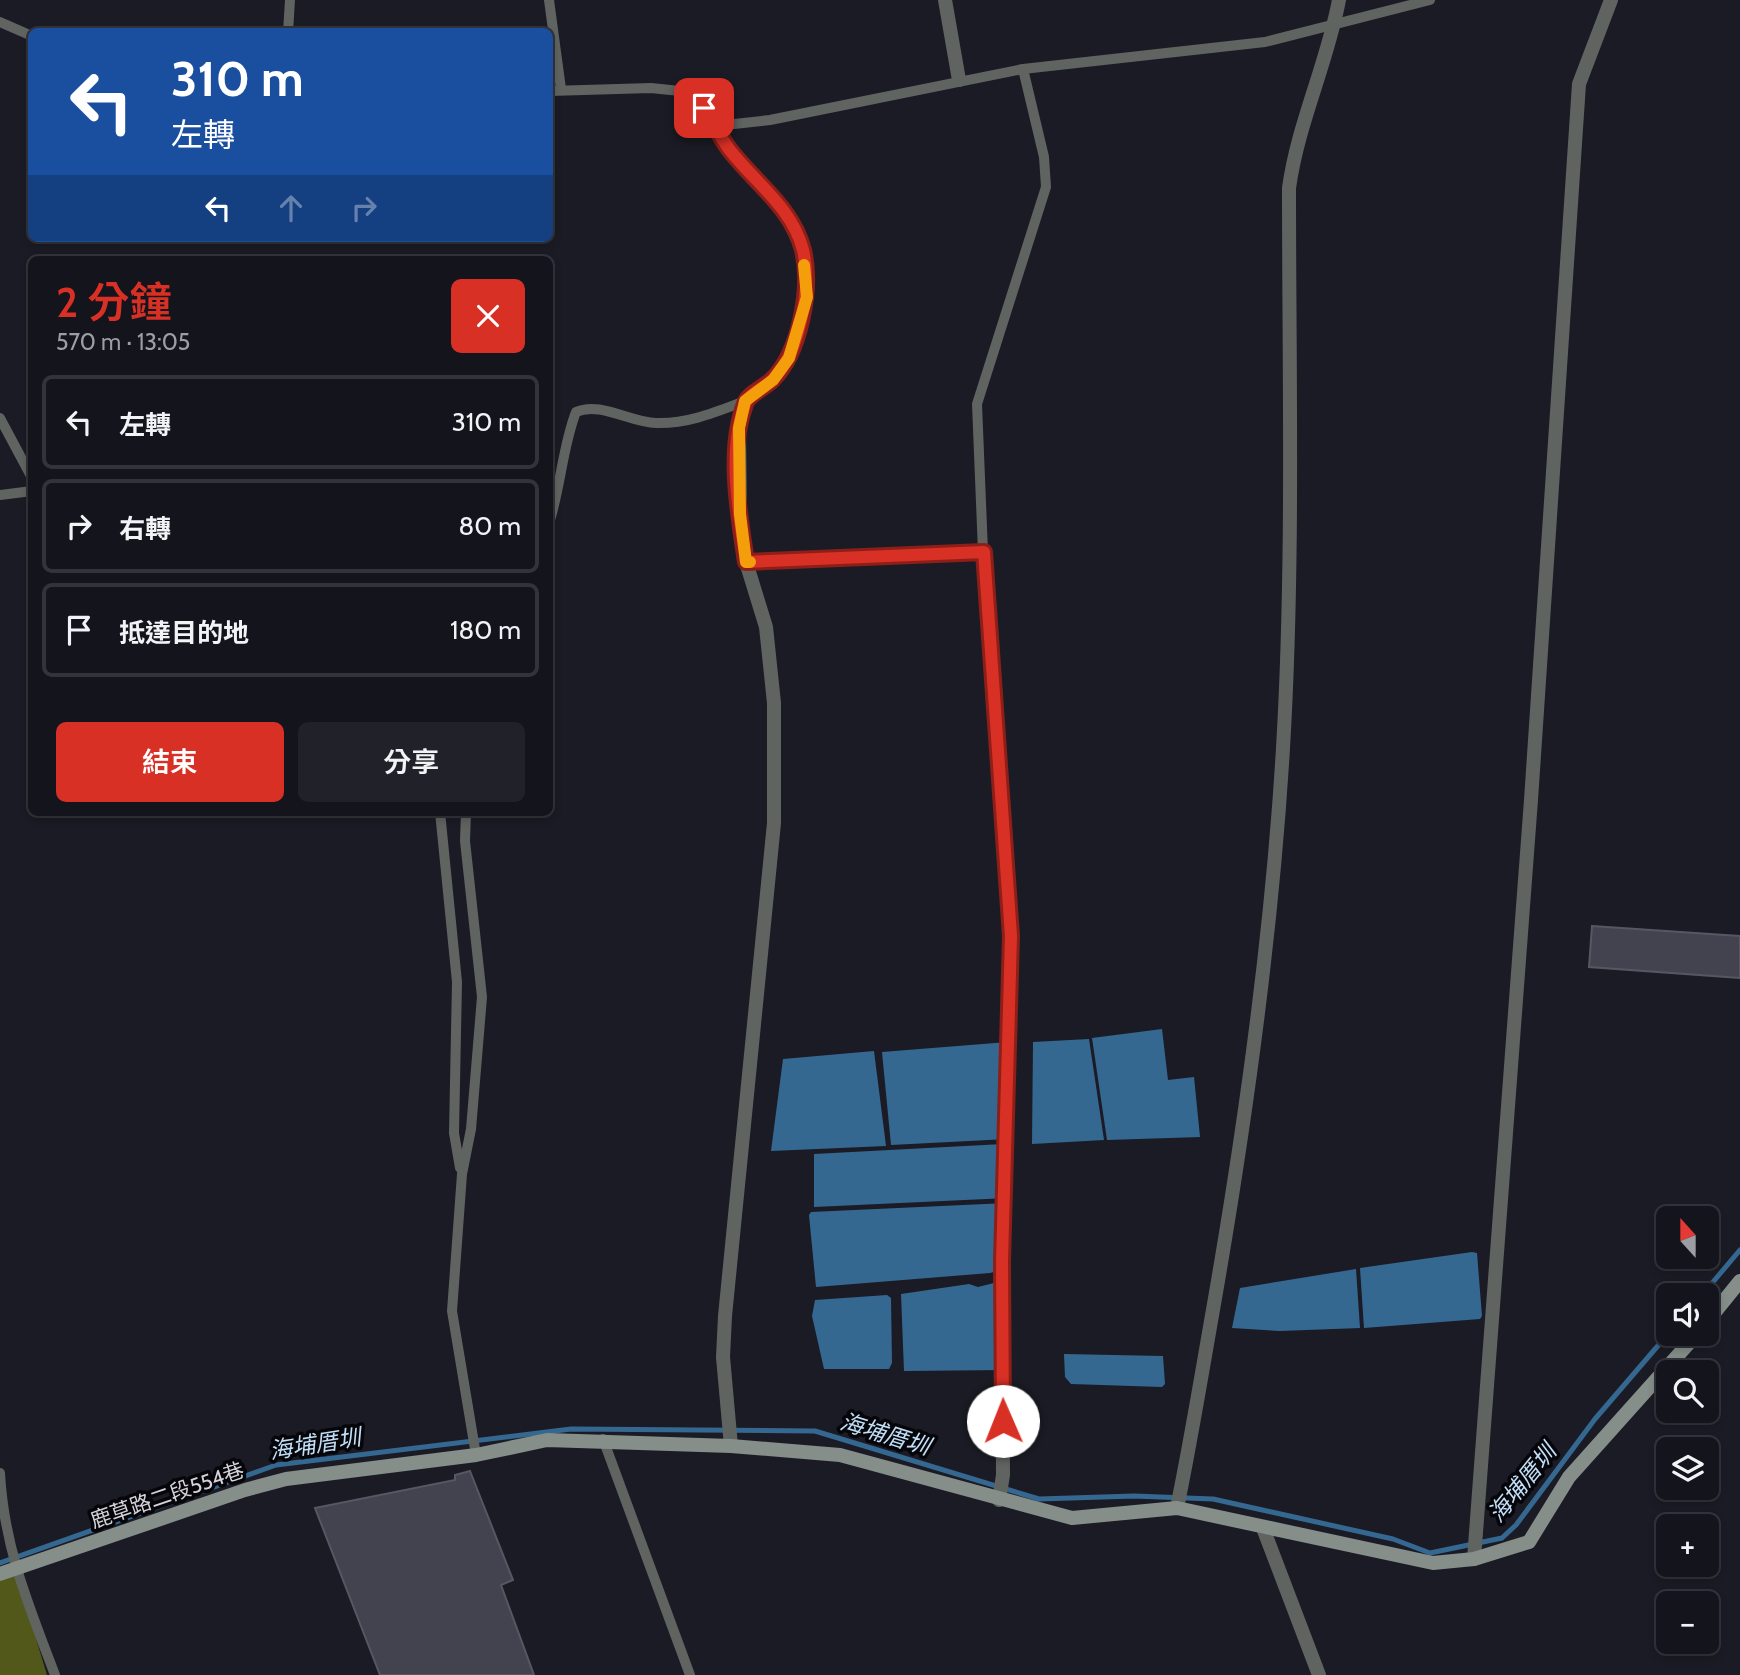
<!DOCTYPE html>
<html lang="zh-TW">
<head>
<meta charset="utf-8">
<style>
	body { margin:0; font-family:Cabin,"Noto Sans TC",sans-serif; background:#212129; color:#f1f3f6; height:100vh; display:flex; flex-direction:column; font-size:26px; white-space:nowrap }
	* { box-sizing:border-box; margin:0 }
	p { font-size:23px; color:#9d9ea3 }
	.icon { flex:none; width:38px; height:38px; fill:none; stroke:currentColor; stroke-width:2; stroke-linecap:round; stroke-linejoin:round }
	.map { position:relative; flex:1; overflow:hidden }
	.side { position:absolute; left:28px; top:256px; width:525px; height:560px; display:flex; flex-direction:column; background:#14141c; border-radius:10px; box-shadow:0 4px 10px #0003,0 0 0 2px #33333b }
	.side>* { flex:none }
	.guide { position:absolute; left:28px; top:28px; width:525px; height:214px; border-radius:10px; box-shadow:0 4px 10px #0003,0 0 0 2px #33333b; background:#1a4fa0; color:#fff; overflow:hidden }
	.needle { width:46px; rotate:339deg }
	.controls { position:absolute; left:1656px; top:1206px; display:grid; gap:14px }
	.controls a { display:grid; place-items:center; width:63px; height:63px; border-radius:10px; background:#14141c; box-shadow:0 4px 10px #0003,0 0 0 2px #33333b; font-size:35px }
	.pin { position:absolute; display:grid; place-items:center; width:60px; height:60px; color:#fff; margin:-30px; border-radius:14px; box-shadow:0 4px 10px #0006 }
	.me { position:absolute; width:77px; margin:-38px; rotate:359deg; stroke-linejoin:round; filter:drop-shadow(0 0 5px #0008) }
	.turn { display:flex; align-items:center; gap:24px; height:147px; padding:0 28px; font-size:32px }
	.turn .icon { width:91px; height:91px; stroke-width:2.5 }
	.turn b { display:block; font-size:49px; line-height:60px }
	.lanes { display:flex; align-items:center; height:66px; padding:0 28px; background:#0003; justify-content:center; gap:35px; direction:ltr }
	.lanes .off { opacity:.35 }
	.round { display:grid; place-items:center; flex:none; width:74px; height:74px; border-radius:10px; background:#212129 }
	.headline { display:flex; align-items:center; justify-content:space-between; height:119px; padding:0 28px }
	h1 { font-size:42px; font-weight:600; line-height:52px; color:#d93025 }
	.action { display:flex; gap:14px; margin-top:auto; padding:14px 28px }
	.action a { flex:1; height:80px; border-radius:10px; background:#d93025; color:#fff; font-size:28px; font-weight:600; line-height:80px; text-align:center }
	.action a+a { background:#212129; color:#f1f3f6 }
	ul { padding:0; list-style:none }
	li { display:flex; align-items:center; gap:21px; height:94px; margin:0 14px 10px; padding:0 14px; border:4px solid #33333b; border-radius:10px }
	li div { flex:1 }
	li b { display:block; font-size:26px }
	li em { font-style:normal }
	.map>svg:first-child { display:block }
	.forest { fill:#515819 }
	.water { fill:#356891 }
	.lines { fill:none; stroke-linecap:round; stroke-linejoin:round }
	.stream { stroke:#356891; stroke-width:5 }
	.building { fill:#43434f; stroke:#575662; stroke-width:2 }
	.lane { stroke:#5f6461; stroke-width:10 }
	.street { stroke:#5f6461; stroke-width:14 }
	.secondary { stroke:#858e89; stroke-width:14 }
	.route-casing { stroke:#8d1f18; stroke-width:18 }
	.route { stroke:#d93025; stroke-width:12 }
	.slow { stroke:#f59e0b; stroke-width:12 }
	.labels { text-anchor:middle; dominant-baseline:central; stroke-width:7; stroke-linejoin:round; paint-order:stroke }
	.street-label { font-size:21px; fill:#d4d3da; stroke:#06060a }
	.water-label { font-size:23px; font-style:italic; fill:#c2dff8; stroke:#06060a }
</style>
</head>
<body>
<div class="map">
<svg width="1740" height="1675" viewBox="0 0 1740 1675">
	<rect width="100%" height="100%" fill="#1b1b25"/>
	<polygon class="forest" points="15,1569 47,1675 0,1675 0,1573"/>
	<g class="water">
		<polygon points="1162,1029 1168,1080 1194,1077 1200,1137 1107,1140 1092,1038"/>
		<polygon points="1089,1039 1104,1140 1032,1144 1033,1042"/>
		<polygon points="1008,1042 1008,1139 891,1145 882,1052"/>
		<polygon points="874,1051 886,1146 771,1151 783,1059"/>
		<polygon points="1003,1144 1008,1198 814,1207 814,1154"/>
		<polygon points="1007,1203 1008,1268 990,1273 816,1287 809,1215 811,1212"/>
		<polygon points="1472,1252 1477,1253 1482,1316 1480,1319 1364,1328 1360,1268"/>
		<polygon points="1356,1269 1360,1328 1280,1331 1232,1328 1240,1288"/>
		<polygon points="1006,1280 1005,1370 904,1371 901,1294 969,1284 978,1287"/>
		<polygon points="887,1295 891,1298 892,1363 889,1369 824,1369 812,1316 815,1300"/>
		<polygon points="1064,1354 1163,1356 1165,1384 1162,1387 1071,1384 1065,1377"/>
	</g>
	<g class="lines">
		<g class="stream">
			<polyline points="1702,1295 1740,1250"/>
			<polyline points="0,1563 276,1465 571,1429 815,1431 1039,1499 1134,1496 1213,1499 1393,1539 1430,1553 1502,1538 1516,1525 1595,1419 1668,1334"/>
		</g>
	</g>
	<g class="building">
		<polygon points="1592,926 1740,936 1740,978 1589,967"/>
		<polygon points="470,1471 513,1580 501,1585 534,1675 380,1675 315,1508 455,1480 455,1475"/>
	</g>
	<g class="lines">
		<g class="lane">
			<polyline points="549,0 561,89"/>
			<polyline points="0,22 32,36"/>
			<polyline points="288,32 290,0"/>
			<polyline points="550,91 651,88 680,91 704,108 729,148 756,178"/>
			<polyline points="716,126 770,120 1023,69 1265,42 1430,0"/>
			<polyline points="0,418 32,478"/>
			<polyline points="0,495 32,491"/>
			<path d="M550 520C561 484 563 445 576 412 600 401 631 423 656 423 688 424 716 412 745 401"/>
			<polyline points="746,562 983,552 977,404 1046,187 1044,157 1023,69"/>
			<polyline points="440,812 457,982 454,1133 460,1168"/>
			<polyline points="466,812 465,841 482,997 471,1129 462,1174 452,1311 476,1455"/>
			<polyline points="603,1439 690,1675"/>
			<path d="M0 1473C4 1548 29 1606 55 1675"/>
		</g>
		<g class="street">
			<polyline points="945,0 959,80"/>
			<polyline points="983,552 1011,936 1002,1261 1003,1475 999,1500"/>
			<polyline points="731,1446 723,1357 725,1316 774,823 774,703 766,627 746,562 740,514 739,428 745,401 773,380 789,358 807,297 803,250 783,208 756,178"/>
			<path d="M1177 1508C1191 1440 1202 1372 1214 1304 1246 1120 1272 935 1283 748 1294 562 1289 374 1289 188 1298 123 1327 64 1339 0"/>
			<polyline points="1263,1528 1319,1675"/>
			<polyline points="1474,1559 1531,800 1579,84 1611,0"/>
		</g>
		<g class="secondary">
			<polyline points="1706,1323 1740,1281"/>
			<polyline points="0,1574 245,1490 286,1479 476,1455 547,1440 731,1446 840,1455 1072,1518 1177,1508 1433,1563 1474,1559 1529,1542 1569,1477 1697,1334"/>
		</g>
	</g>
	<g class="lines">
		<defs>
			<path id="route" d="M704 108C713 121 719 136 729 149 754 182 792 207 803 250 812 288 800 353 772 380 764 388 748 394 745 404 727 451 739 514 746 562L984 552 1011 936 1002 1261 1003 1421"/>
		</defs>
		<use href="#route" class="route-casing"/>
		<use href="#route" class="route"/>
		<polyline class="slow" points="750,562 746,562 740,514 739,428 745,401 773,380 789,358 807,297 804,265"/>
	</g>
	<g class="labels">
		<g class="street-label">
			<text transform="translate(167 1495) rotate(-19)">鹿草路二段554巷</text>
		</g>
		<g class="water-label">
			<text transform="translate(885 1434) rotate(17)">海埔厝圳</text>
			<text transform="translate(315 1444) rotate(-9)">海埔厝圳</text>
			<text transform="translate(1522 1483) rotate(-51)">海埔厝圳</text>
		</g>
	</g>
</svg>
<div class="controls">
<a><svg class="needle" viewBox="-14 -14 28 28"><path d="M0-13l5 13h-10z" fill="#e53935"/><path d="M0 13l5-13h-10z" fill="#9d9ea3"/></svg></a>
<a><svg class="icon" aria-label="sound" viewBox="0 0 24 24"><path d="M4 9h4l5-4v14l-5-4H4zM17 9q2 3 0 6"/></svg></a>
<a><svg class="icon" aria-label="search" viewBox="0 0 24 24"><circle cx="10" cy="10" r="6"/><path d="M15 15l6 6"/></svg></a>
<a><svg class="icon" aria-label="layers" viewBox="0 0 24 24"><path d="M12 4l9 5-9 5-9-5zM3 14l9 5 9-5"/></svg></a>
<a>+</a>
<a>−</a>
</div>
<div class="pin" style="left:704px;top:108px;background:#d93025"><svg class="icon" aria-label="arrive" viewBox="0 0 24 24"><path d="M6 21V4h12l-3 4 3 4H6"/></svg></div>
<svg class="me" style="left:1003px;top:1421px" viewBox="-20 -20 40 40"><circle r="19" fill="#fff"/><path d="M0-13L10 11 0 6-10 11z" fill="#d93025"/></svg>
<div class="guide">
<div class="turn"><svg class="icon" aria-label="left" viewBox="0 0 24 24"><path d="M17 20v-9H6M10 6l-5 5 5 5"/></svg><div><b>310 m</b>左轉</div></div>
<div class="lanes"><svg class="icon" aria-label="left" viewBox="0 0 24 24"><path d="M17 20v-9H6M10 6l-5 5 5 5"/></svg><svg class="icon off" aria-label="ahead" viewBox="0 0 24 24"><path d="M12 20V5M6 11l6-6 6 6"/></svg><svg class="icon off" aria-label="right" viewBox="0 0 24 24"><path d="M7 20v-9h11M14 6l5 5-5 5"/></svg></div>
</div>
<section class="side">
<div class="headline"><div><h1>2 分鐘</h1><p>570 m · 13:05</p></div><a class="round" style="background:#d93025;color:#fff"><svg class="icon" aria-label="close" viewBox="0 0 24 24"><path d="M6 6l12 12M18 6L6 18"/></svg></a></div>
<ul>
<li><svg class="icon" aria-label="left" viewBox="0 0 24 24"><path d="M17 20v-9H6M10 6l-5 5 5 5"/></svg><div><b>左轉</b></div><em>310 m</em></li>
<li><svg class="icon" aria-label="right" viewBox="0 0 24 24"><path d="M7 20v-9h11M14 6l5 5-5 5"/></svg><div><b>右轉</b></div><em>80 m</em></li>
<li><svg class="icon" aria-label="arrive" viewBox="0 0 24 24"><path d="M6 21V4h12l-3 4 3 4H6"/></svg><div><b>抵達目的地</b></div><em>180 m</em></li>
</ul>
<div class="action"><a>結束</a><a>分享</a></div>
</section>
</div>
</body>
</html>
